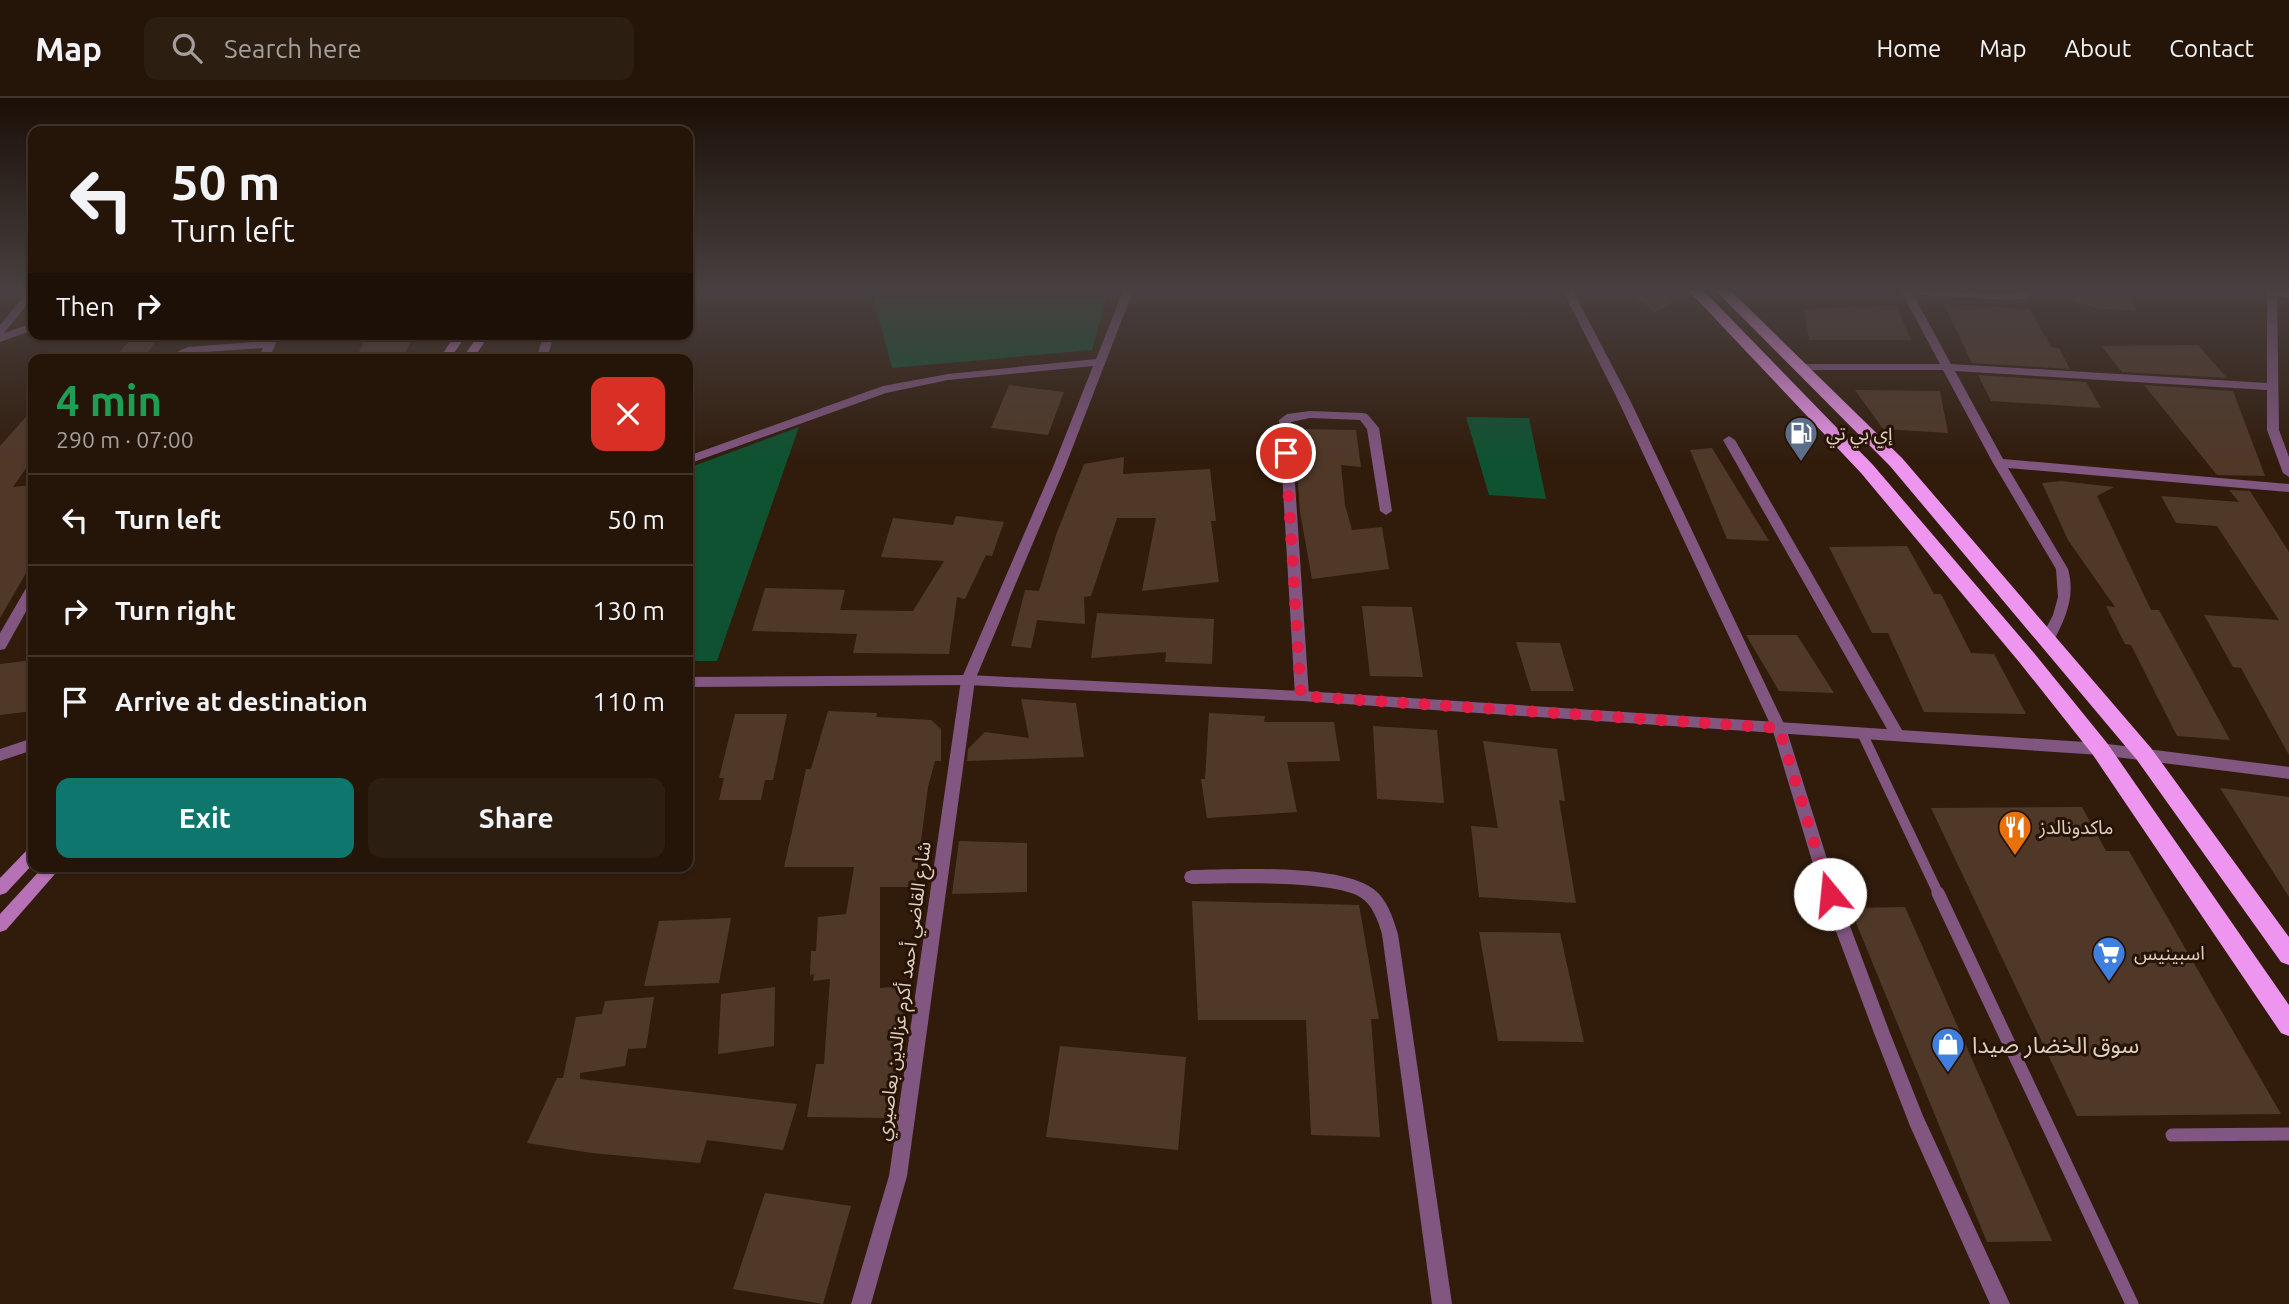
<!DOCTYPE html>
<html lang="en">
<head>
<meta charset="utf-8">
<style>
	body { margin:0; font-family:Ubuntu,"Noto Sans Arabic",sans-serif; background:#2d1e12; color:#f1f3f6; height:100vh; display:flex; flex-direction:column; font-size:26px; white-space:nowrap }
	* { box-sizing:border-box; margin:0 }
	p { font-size:23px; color:#a39f9c }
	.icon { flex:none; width:38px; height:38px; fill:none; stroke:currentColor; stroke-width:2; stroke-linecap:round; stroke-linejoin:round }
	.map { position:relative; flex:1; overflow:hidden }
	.drawer { position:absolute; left:28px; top:256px; width:665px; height:518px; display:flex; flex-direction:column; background:#251509; border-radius:14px; box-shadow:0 2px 5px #0004,0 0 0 2px #42342a }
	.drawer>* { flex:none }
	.guide { position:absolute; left:28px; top:28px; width:665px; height:214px; border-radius:14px; box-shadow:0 2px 5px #0004,0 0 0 2px #42342a; background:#251509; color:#f1f3f6; overflow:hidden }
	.pin { position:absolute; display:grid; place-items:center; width:60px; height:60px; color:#fff; margin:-30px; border:4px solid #fff; border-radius:50%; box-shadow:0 2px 7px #0007 }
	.me { position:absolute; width:77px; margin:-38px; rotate:343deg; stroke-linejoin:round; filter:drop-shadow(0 0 5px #0008) }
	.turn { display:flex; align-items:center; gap:24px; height:147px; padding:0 28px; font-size:32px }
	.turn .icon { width:91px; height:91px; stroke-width:2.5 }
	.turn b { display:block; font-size:49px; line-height:60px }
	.then { display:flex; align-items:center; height:66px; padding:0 28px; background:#0003; gap:14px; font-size:26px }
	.round { display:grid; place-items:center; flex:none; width:74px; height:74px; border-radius:14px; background:#2d1e12 }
	.overview { display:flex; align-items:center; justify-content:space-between; height:119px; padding:0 28px }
	h1 { font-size:42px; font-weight:600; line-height:52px; color:#1e9e55 }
	.button { display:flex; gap:14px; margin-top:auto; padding:14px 28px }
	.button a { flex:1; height:80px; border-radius:14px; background:#0f766e; color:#fff; font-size:28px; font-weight:600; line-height:80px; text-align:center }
	.button a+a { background:#2d1e12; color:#f1f3f6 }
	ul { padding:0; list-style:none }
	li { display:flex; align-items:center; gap:21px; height:91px; padding:0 28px; border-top:2px solid #42342a }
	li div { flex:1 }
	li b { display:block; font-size:26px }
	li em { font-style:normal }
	header { display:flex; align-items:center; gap:42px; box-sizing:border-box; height:98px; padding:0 35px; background:#251509; border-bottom:2px solid #42342a }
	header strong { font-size:33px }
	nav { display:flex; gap:38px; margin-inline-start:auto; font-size:24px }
	.search { width:490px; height:63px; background:#2d1e12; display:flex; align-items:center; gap:18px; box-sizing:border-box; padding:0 24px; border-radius:14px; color:#a39f9c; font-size:26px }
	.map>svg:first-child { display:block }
	.green { fill:#0e5231 }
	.building { fill:#503828 }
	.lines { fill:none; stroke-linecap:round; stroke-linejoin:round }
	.service-far2 { stroke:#815681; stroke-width:9 }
	.service-far1 { stroke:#815681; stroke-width:10 }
	.service { stroke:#815681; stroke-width:13 }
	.minor { fill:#815681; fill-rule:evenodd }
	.tertiary { fill:#815681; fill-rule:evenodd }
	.secondary { fill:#b772b7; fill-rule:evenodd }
	.trunk { fill:#ee96ef; fill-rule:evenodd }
	.route { stroke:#e11d48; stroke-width:12; stroke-dasharray:0 21.6 }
	.labels { text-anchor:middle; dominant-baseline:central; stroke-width:6; stroke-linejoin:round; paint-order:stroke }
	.poi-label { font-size:19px; fill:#decfc5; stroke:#271304; text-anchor:start }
	.street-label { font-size:19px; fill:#decfc5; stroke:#271304 }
	.near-poi-label { font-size:23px; fill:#decfc5; stroke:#271304; text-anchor:start }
</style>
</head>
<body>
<header>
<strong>Map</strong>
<div class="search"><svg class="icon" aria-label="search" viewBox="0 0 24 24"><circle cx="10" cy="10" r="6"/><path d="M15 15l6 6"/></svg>Search here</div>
<nav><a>Home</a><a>Map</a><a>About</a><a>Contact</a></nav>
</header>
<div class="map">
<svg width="2289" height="1206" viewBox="0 0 2289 1206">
	<rect width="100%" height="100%" fill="#311c0c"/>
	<g class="green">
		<polygon points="871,193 1108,193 1092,252 892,270"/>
		<polygon points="1466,319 1529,320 1546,401 1489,397"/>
		<polygon points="799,329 717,563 688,563 688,370"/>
	</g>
	<g class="building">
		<polygon points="1629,193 1661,193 1674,205 1655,214"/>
		<polygon points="2056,193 2127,193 2137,212 2099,211 2056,196"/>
		<polygon points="1944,206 2030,211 2051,249 2059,250 2070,271 1972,265"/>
		<polygon points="1896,207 1911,242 1809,242 1804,211"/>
		<polygon points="135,236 160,236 144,261 114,261"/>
		<polygon points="367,236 415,236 404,257 356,261"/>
		<polygon points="2198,247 2227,280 2122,274 2101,248"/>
		<polygon points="1978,277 2086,284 2101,310 1991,303"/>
		<polygon points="1009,287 1064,294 1048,337 991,330"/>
		<polygon points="2144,287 2233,293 2265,378 2217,377"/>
		<polygon points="1855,292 1940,293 1948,335 1883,331"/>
		<polygon points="33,311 33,360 13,389 33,387 33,463 0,520 0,348"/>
		<polygon points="1302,331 1356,332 1361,369 1341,367 1345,407 1352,432 1382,429 1389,471 1312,481 1300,414 1297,370 1301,370"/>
		<polygon points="1712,350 1769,443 1727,441 1690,352"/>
		<polygon points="1124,359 1123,376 1210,371 1216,423 1211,423 1219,484 1142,493 1156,420 1117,420 1091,498 1084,499 1085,526 1037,522 1031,550 1011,548 1025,492 1039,493 1056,437 1084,366"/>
		<polygon points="2061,383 2114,389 2097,398 2151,512 2159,512 2230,642 2177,638 2131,547 2125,546 2106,508 2115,509 2068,442 2042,385"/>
		<polygon points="2229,392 2250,393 2289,454 2289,657 2241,570 2233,569 2204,517 2279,522 2217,428 2176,425 2161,398 2239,404"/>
		<polygon points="956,418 1004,424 992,458 986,457 965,501 957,499 949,556 853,555 857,536 752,533 765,490 845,492 840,512 913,513 944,463 881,459 893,420 953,427"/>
		<polygon points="1907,448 1934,496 1941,496 1971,555 1994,556 2026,616 1924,614 1888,535 1872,535 1829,449"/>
		<polygon points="1362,508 1412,509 1423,579 1370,578"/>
		<polygon points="1097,515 1214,521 1212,566 1165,564 1166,554 1091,560"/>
		<polygon points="1746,537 1797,537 1834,595 1779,593"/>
		<polygon points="1516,544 1560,545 1574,593 1531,593"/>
		<polygon points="33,562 33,613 0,617 0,566"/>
		<polygon points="1021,601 1076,605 1084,659 967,663 968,651 985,634 1029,640"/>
		<polygon points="828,613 877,615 876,619 931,622 941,631 941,663 935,663 928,689 915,789 880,789 880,890 907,888 906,941 906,944 900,945 890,1020 807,1019 816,966 824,966 830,881 813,883 814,876 810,877 811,853 816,853 818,819 846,816 854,769 784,769 806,671 811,671"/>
		<polygon points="1209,615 1265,618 1264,624 1334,624 1340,663 1287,664 1297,714 1207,720 1201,681 1205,681"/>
		<polygon points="735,616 787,616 773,682 765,682 761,702 719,702 724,680 719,680"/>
		<polygon points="1373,628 1437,632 1444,705 1377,701"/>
		<polygon points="1483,643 1557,651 1565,703 1559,702 1576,805 1479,799 1471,728 1498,730"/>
		<polygon points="2220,690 2289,699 2289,799"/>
		<polygon points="2082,709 2106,753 2129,753 2281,1016 2077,1018 1931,710"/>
		<polygon points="959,743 1027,745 1027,794 952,796"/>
		<polygon points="1192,803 1359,807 1379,921 1371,921 1380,1039 1311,1037 1306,922 1198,922"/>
		<polygon points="1905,809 2052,1143 1987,1144 1850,810"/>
		<polygon points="731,820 719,885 644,888 659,823"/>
		<polygon points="1479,834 1560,835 1584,944 1498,943"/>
		<polygon points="775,889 774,948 718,956 721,896"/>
		<polygon points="654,899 646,950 628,951 625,968 580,975 580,981 797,1006 783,1052 707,1042 700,1065 592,1055 527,1045 557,980 563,980 576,919 602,916 605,903"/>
		<polygon points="1060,948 1186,959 1178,1052 1046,1039"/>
		<polygon points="765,1095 851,1108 823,1206 733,1191"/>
	</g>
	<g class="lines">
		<polyline class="service-far2" points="2278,193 2289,196"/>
		<polyline class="service-far1" points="1862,635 1939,797"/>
		<g class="service">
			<polyline points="1938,795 2132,1206"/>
			<polyline points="2172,1037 2289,1036"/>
		</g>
		<g class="minor">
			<polygon points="28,193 33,193 33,199 4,235 33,225 33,232 0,244 0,227"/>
			<polygon points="1123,193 1133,193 1065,369 975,582 907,1078 871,1206 851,1206 889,1078 961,582 1053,369 1093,268 948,282 886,295 688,366 688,358 883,288 948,276 1096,261"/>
			<polygon points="1563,193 1573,193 1629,300 1786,630 1838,796 1890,935 1923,1018 2010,1206 1990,1206 1910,1028 1874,935 1822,796 1772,630 1617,300"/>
			<path d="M1901 193 2008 196 2033 193 2025 200 2008 202 1913 196 1951 266 2267 285V193H2277L2279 332 2289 359V379L2283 375 2267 332V292L1955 273 2003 361 2289 386V394L2008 370 2068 471C2076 499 2065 521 2052 546H2042L2040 542 2053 517 2058 499 2056 471 1993 365 1943 272H1802L1796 269 1802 266H1940Z"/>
			<polygon points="270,236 280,236 269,261 258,261 263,250 190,255 176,261 161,261 188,249 266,243"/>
			<polygon points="544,236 554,236 547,261 536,261"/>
			<polygon points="1310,313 1363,315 1367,316 1379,330 1392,413 1386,417 1380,413 1367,331 1360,322 1310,320 1291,324 1309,598 1307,602 1297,602 1295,598 1279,322 1287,316"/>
			<polygon points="1729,338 1735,342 1902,632 1904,636 1902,640 1892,640 1723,342"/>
			<polygon points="33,485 33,501 5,551 0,552 0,535 28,487"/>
			<path d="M1192 772C1235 771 1337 766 1372 790 1387 800 1393 820 1398 836L1452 1206H1432L1382 836C1378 823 1373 807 1360 799 1334 782 1227 785 1192 786L1186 784 1184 779 1186 774Z"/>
		</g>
		<g class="tertiary">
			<polygon points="968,577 1302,593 2100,645 2289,669 2289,681 2100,657 1302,603 968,587 688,589 688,579"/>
			<polygon points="33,640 33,652 0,663 0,651"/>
		</g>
		<g class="secondary">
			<polygon points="456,236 467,236 450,261 439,261"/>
			<polygon points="479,236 490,236 473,261 462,261"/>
			<polygon points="33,750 33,766 6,795 0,797 0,780 28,751"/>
			<polygon points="44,768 62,768 6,832 0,834 0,816"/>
		</g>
		<g class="trunk">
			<polygon points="1689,193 1704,193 1873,367 2034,555 2107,645 2289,907 2289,938 2281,935 2093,657 2020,565 1861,375"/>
			<polygon points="1716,193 1731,193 1902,360 2151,650 2289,839 2289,867 2281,864 2137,662 1890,368"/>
		</g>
	</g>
	<linearGradient id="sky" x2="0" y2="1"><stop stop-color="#1b0f07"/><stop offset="0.53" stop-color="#484040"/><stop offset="1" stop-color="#484040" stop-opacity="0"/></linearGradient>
	<rect width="2289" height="362" fill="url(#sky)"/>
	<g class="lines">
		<polyline class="route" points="1286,355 1301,598 1779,630 1830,796"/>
	</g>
	<defs>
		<symbol id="fuel-pin" viewBox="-11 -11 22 30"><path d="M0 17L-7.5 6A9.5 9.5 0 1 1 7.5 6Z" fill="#5c6f8a" stroke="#271304"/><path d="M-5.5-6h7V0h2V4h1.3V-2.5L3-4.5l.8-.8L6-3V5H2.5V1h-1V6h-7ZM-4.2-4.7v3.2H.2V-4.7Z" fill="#fff"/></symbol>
		<symbol id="restaurant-pin" viewBox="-11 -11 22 30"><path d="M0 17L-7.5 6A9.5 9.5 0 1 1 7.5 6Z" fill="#e8710a" stroke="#271304"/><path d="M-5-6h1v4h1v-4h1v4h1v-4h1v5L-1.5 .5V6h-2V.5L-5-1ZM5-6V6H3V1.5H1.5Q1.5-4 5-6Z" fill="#fff"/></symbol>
		<symbol id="supermarket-pin" viewBox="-11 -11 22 30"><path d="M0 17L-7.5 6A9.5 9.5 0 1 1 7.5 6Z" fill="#3f7fe0" stroke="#271304"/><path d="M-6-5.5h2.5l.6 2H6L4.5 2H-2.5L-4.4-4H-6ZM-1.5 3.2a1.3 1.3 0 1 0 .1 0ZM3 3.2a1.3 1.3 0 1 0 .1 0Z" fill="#fff"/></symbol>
		<symbol id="shop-pin" viewBox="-11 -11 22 30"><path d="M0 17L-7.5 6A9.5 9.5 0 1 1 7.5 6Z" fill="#3f7fe0" stroke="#271304"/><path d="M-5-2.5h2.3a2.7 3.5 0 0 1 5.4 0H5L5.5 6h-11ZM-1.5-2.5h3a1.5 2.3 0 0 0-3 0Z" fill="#fff"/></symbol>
	</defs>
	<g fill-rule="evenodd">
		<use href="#fuel-pin" x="1782" y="316" width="38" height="52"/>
		<use href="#restaurant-pin" x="1996" y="710" width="38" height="52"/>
		<use href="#supermarket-pin" x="2090" y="836" width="38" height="52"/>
		<use href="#shop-pin" x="1929" y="927" width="38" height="52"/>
	</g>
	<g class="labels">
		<g class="poi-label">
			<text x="1826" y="335">إي بي تي</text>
			<text x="2039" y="729">ماكدونالدز</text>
			<text x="2134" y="855">اسبينيس</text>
		</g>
		<g class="street-label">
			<text transform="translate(903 893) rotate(-82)">شارع القاضي أحمد أكرم عزالدين بعاصيري</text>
		</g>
		<g class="near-poi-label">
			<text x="1972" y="946">سوق الخضار صيدا</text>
		</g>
	</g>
</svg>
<div class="pin" style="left:1286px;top:355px;background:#d93025"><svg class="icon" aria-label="arrive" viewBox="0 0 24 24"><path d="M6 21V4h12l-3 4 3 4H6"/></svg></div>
<svg class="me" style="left:1830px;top:796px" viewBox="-20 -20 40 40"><circle r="19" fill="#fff"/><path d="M0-13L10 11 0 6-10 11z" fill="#e11d48"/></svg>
<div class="guide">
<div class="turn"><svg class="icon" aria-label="left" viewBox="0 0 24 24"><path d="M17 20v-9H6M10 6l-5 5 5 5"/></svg><div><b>50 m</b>Turn left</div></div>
<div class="then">Then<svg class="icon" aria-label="right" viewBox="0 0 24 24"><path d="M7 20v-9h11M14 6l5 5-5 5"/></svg></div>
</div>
<section class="drawer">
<div class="overview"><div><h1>4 min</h1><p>290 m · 07:00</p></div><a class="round" style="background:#d93025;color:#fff"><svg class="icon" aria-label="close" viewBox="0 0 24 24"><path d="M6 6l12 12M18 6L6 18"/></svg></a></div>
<ul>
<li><svg class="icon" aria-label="left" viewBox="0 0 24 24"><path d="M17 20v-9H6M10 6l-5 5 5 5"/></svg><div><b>Turn left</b></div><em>50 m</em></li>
<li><svg class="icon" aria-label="right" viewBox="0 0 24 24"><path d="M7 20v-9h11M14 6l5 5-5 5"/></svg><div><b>Turn right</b></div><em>130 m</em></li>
<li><svg class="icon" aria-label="arrive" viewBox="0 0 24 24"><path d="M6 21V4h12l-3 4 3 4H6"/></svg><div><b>Arrive at destination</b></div><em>110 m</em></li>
</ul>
<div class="button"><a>Exit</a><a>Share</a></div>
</section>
</div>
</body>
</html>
